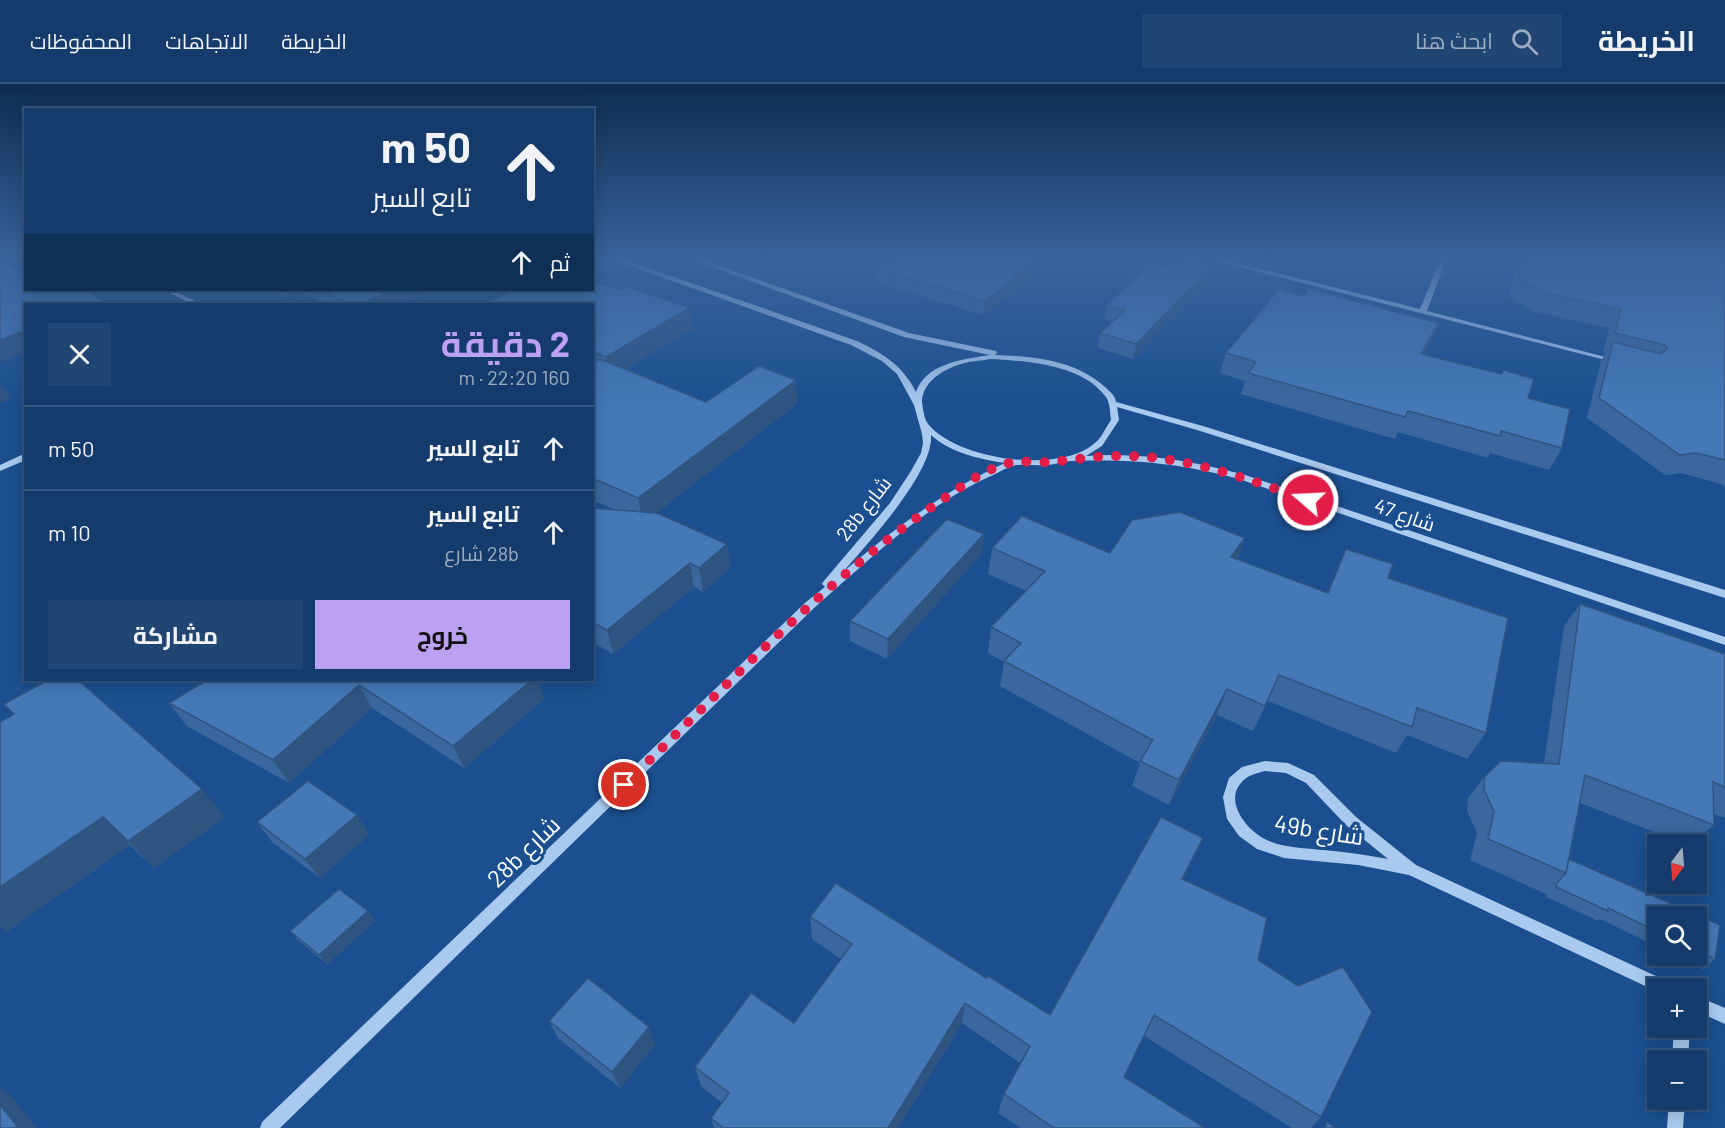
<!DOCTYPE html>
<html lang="ar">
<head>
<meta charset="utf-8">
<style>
	body { margin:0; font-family:Barlow,Cairo,sans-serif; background:#214673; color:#f1f3f6; direction:rtl; height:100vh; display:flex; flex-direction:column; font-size:22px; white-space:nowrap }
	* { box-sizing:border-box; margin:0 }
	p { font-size:20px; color:#9dadc1 }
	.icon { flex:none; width:33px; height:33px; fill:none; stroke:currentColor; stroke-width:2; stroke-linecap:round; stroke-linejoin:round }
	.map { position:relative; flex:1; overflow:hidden; direction:ltr }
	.details { position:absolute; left:24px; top:219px; width:570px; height:378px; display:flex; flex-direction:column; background:#143b6b; border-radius:0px; box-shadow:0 3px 15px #0003,0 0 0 2px #33557e; direction:rtl }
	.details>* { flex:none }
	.top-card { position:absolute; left:24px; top:24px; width:570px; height:183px; border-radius:0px; box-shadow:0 3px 15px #0003,0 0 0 2px #33557e; direction:rtl; background:#143b6b; color:#f1f3f6; overflow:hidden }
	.needle { width:39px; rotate:196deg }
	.controls { position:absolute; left:1647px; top:750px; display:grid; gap:12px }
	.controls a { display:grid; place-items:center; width:60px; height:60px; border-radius:0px; background:#143b6b; box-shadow:0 3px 15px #0003,0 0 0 2px #33557e; font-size:30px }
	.pin { position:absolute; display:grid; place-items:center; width:51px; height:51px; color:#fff; margin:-26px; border:3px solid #fff; border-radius:50%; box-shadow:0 2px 6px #0007 }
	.me { position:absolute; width:66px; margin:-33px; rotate:289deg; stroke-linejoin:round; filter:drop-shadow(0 0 4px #0008) }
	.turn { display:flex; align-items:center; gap:21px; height:126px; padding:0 24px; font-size:27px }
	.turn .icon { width:78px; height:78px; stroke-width:2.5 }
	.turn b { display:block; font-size:42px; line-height:51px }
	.then { display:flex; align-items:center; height:57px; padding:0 24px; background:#0003; gap:12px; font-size:22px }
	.round { display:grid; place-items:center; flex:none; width:63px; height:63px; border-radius:0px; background:#214673 }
	.head { display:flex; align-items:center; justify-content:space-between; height:102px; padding:0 24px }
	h1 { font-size:36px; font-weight:700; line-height:45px; color:#bca0f2 }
	.button { display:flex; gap:12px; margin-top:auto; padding:12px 24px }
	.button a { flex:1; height:69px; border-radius:0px; background:#bca0f2; color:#111; font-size:24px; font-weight:700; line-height:69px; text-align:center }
	.button a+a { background:#214673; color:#f1f3f6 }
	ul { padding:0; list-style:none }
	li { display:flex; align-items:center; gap:18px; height:84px; padding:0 24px; border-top:2px solid #33557e }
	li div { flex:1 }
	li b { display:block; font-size:22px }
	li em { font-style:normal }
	header { display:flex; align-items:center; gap:36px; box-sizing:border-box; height:84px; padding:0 30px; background:#143b6b; border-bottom:2px solid #33557e }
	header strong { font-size:28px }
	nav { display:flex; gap:33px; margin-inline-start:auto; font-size:21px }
	.search { width:420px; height:54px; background:#214673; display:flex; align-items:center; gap:15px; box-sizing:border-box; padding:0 21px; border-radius:0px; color:#9dadc1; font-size:22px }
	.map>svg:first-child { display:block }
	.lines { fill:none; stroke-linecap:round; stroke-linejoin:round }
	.minor { fill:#a9c9ee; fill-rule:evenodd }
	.wall { fill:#3a679d }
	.shaded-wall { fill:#305480 }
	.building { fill:#4478b7; stroke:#305480; stroke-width:1.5 }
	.route { stroke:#e11d48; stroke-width:10; stroke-dasharray:0 18 }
	.labels { text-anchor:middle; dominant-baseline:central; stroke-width:6; stroke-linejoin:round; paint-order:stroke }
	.street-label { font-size:20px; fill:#fff; stroke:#1b4f8f }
	.near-street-label { font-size:24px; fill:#fff; stroke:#1b4f8f }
</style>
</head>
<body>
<header>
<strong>الخريطة</strong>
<div class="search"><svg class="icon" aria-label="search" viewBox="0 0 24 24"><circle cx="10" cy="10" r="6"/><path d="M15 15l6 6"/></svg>ابحث هنا</div>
<nav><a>الخريطة</a><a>الاتجاهات</a><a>المحفوظات</a></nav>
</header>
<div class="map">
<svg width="1725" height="1044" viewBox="0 0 1725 1044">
	<rect width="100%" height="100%" fill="#1b4f8f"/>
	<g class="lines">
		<g class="minor">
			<path d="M614 176H625L857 257C883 269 903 282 916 308 926 279 964 275 990 271L904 253 693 176H703L909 249 996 267 997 269 995 271C1033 272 1076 276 1105 303 1110 308 1115 311 1116 318L1203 342 1725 506V514L1197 346 1117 323 1119 336 1102 362 1086 372C1141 368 1193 377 1245 391L1725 553V561L1239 395C1179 379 1133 375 1072 377 1064 377 1054 381 1045 381 1036 382 1027 380 1018 381 1010 381 1000 388 993 391 925 421 869 476 814 524L280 1044H260L262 1038 806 518 825 503 822 500 823 498 890 419 911 387 921 369 923 359 922 350 914 321 897 290 882 277 851 261ZM990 275C1027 277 1082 280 1106 313 1110 318 1110 329 1111 336 1106 343 1102 353 1096 358 1061 391 957 376 928 340 924 335 923 324 922 318 922 299 942 286 958 281 968 277 980 277 990 275ZM931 351C951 369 979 375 1005 379 945 406 894 445 844 487 868 459 934 388 931 351Z"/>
			<polygon points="1212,176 1225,176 1420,225 1440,176 1446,176 1427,227 1621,277 1617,279"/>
			<polygon points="164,206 172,206 201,220 192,220"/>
			<polygon points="26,369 26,376 0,387 0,381"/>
			<path d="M1265 677 1288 679 1314 691 1356 733 1416 781 1671 899 1673 904H1658V908L1409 791 1358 781 1284 774 1257 765 1239 752 1227 735 1223 713 1229 694 1242 683ZM1265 687 1286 689 1306 699 1346 741 1388 775C1367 771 1346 768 1324 766 1305 764 1286 764 1269 757 1250 750 1223 719 1241 699 1247 691 1255 690 1265 687Z"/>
			<polygon points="1696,912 1725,924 1725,940 1696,927"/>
			<polygon points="1674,944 1690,944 1688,976 1672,976"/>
			<polygon points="1669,1016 1685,1016 1683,1044 1667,1044"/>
		</g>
	</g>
	<g class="wall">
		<polygon points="1054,176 983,231 878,199 878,184"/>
		<polygon points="1518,176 1725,176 1725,403 1721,400 1681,389 1665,391 1587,334 1601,277 1606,269 1603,269 1609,244 1534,228 1509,213"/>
		<polygon points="1207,197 1133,275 1098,264 1100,249 1113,238 1104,235 1107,221"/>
		<polygon points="269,206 435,206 401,220 325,220 302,209 289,214"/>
		<polygon points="1304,212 1439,239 1430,259 1424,271 1528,314 1562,364 1549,386 1490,369 1488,374 1398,348 1395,355 1241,310 1245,297 1220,289 1226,269"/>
		<polygon points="592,220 692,245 625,285 706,318 798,319 656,429 727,460 730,484 703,508 694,503 613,570 592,558 592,424 615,426 592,416"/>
		<polygon points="984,450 981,470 887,575 850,557 850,537"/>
		<polygon points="1245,454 1237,475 1327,509 1346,465 1388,494 1486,649 1467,675 1407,651 1396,669 1268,617 1253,647 1217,631 1169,721 1132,702 1140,679 1000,602 1004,578 988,569 991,543 1026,507 988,490 992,464 1110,469"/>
		<polygon points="1580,520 1725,570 1725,734 1714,730 1714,741 1692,760 1685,760 1580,719 1569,775 1720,841 1715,875 1703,885 1676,872 1696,872 1696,832 1658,832 1658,863 1600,835 1598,837 1546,813 1547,809 1546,810 1470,776 1477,749 1467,727 1468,714 1485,692 1501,677 1544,679 1564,542"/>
		<polygon points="207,596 537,596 544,615 464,684 372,624 289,699 187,642 169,619"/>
		<polygon points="0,638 225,733 154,784 130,761 6,848"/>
		<polygon points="357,731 369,751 320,794 272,758 257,738"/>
		<polygon points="1203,754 1183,795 1258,876 1321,1033 1311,1044 1292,1044 1144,952 1124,993 1205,1044 1021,1044 998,1029 1004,1010 1020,979 962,939 898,1044 714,1044 711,1034 722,1019 701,1002 695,983 794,939 841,875 812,855 810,833 986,894 1050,931"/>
		<polygon points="368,827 375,837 327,880 298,856 290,847"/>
		<polygon points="549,937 649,943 655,960 620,1004 558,954"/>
	</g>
	<g class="shaded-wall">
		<polygon points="1037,176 1054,176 983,231 985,217"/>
		<polygon points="1210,183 1207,197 1133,275 1136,260"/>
		<polygon points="285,206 300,206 302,209 289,214"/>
		<polygon points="394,206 435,206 401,220 359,220"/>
		<polygon points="103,217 105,220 94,220"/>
		<polygon points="689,224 692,245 610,294 606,273"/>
		<polygon points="1439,239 1430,259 1412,291 1421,270"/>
		<polygon points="26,246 26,268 0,278 0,256"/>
		<polygon points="796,296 798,319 643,439 638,414"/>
		<polygon points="0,300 11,315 0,319"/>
		<polygon points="984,450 981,470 887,575 888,555"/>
		<polygon points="1245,454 1235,479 1231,473"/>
		<polygon points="727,460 730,484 703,508 699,484"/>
		<polygon points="690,479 694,503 613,570 607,546"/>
		<polygon points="1279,591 1268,617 1253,647 1265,622"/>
		<polygon points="532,596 537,596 544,615 464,684 453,662"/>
		<polygon points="359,601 372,624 289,699 273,676"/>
		<polygon points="1227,605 1217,631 1169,721 1179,696"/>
		<polygon points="202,705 225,733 154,784 128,757"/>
		<polygon points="357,731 369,751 320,794 305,775"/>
		<polygon points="103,733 130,761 6,848 0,843 0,803"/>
		<polygon points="1203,754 1192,777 1172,818 1182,795"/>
		<polygon points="368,827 375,837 327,880 319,871"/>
		<polygon points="965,919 962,939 898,1044 888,1044"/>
		<polygon points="649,943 655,960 620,1004 612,988"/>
		<polygon points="0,1004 8,1009 37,1044 15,1044 0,1021"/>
	</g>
	<g class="building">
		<polygon points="890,176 1037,176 985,217 878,184"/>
		<polygon points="1177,176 1203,176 1210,183 1136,260 1100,249 1125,226 1107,221 1151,180 1168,185"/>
		<polygon points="1523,176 1725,176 1725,376 1696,369 1680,371 1599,314 1613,258 1661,270 1668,264 1665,261 1615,249 1621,225 1544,209 1518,194"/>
		<polygon points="0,177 22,188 26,187 26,206 85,206 103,217 94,220 26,220 26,246 0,256"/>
		<polygon points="592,197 620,206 628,203 689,224 606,273 592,267 592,220 484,220 514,206 592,206"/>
		<polygon points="1279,205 1304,212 1309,205 1439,239 1421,270 1501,290 1504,286 1534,295 1528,314 1570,325 1562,364 1501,347 1500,352 1408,327 1405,333 1248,289 1256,278 1226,269"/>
		<polygon points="320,206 394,206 359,220 351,220"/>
		<polygon points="600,275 706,318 759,282 796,296 638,414 592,394 592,279"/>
		<polygon points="592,424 657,429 727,460 699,484 690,479 607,546 592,538"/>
		<polygon points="1180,428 1245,454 1231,473 1328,509 1346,465 1393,480 1388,494 1508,534 1486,649 1417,624 1412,643 1279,591 1265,622 1227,605 1179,696 1140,677 1153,656 1004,577 1021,559 991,543 1045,487 992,464 1022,432 1110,469 1132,436"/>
		<polygon points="947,435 984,450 888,555 850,537"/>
		<polygon points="1580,520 1725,570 1725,703 1713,698 1714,741 1585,691 1566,789 1488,755 1494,728 1484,705 1485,692 1501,677 1559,680"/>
		<polygon points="48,596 78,596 202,705 128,757 103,733 0,803 0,638 14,630 4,620"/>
		<polygon points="207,596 532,596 453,662 359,601 273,676 169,619"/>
		<polygon points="308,697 357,731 305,775 257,738"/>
		<polygon points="1161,733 1203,754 1182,795 1267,834 1258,876 1298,902 1343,883 1372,928 1321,1033 1154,931 1124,993 1205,1044 1054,1044 1004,1010 1030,962 965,919 888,1044 723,1044 711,1034 729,1009 695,983 751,909 794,939 852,860 810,833 836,799 986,894 988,892 1050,931"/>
		<polygon points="1569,775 1720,841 1715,875 1696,866 1696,832 1658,832 1658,848 1608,824 1608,827 1556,803 1557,799 1566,789"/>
		<polygon points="339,805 368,827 319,871 290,847"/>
		<polygon points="588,894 649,943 612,988 549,937"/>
		<polygon points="0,1021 17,1042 15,1044 0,1044"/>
		<polygon points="1327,1038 1336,1044 1325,1044"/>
	</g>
	<linearGradient id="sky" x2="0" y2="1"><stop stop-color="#0f2b4f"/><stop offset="0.54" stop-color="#39639b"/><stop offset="1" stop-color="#39639b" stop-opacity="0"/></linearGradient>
	<rect width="1725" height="323" fill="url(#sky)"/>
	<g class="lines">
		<path class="route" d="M624 701C726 603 824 496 942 416 962 402 989 382 1014 378 1026 377 1039 379 1050 378 1073 376 1096 372 1118 372 1184 371 1247 395 1308 416"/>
	</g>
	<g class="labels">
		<g class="street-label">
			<text transform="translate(863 424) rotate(-52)">28b شارع</text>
			<text transform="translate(1405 430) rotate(19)">شارع 47</text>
		</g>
		<g class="near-street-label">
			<text transform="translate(1319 745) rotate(9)">49b شارع</text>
			<text transform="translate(523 767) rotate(-44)">28b شارع</text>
		</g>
	</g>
</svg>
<div class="controls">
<a><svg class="needle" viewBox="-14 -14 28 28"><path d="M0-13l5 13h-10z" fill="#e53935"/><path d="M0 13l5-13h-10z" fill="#9dadc1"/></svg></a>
<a><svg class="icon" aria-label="search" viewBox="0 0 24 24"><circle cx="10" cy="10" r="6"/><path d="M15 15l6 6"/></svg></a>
<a>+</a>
<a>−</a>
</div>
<div class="pin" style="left:624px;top:701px;background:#d93025"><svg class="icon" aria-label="arrive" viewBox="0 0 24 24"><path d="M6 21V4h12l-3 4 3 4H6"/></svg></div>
<svg class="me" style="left:1308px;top:416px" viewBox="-20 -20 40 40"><circle r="17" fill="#e11d48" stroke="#fff" stroke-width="3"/><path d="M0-11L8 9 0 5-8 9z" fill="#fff"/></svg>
<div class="top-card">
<div class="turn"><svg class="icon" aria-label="ahead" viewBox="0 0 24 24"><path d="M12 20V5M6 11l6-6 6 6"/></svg><div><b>50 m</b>تابع السير</div></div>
<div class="then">ثم<svg class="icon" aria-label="ahead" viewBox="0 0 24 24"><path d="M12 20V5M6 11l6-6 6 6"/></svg></div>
</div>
<section class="details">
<div class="head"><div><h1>2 دقيقة</h1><p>160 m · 22:20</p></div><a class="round"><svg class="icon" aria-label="close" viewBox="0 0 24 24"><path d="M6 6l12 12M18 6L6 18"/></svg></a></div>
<ul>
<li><svg class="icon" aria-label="ahead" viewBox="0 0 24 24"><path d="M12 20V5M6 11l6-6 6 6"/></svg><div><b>تابع السير</b></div><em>50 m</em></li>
<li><svg class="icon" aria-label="ahead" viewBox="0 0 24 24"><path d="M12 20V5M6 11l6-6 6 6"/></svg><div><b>تابع السير</b><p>28b شارع</p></div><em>10 m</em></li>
</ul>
<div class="button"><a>خروج</a><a>مشاركة</a></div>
</section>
</div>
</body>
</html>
